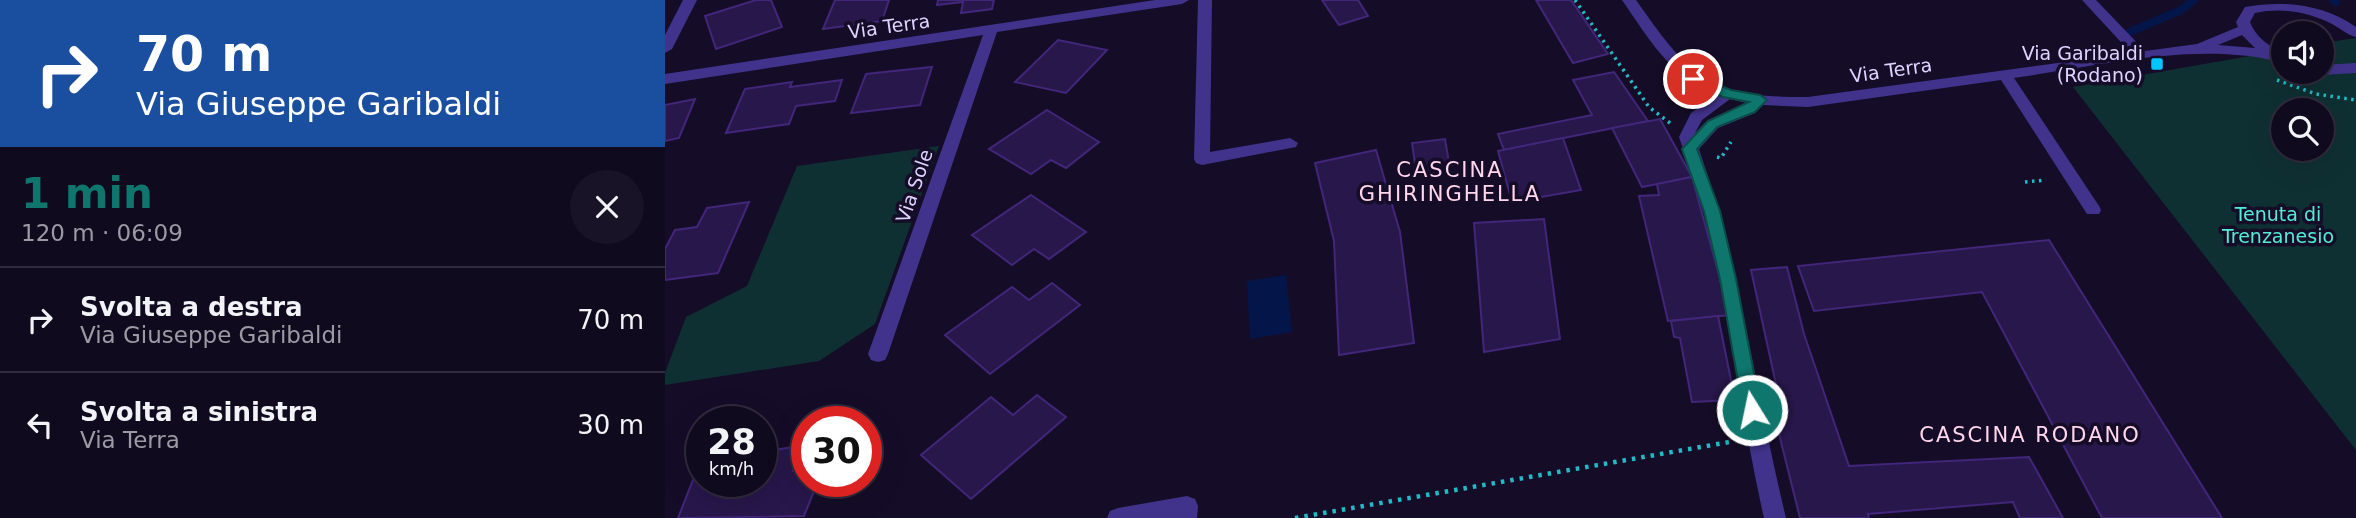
<!DOCTYPE html>
<html lang="it">
<head>
<meta charset="utf-8">
<style>
	body { margin:0; font-family:"DejaVu Sans",sans-serif; background:#191327; color:#f1f3f6; height:100vh; display:flex; flex-direction:column; font-size:26px; white-space:nowrap }
	* { box-sizing:border-box; margin:0 }
	p { font-size:23px; color:#9c9aa4 }
	.icon { flex:none; width:38px; height:38px; fill:none; stroke:currentColor; stroke-width:2; stroke-linecap:round; stroke-linejoin:round }
	.map { position:relative; flex:1; overflow:hidden }
	.details { display:flex; flex-direction:column; background:#100a1e; width:665px }
	.details>* { flex:none }
	.top-card { background:#1a4fa0; color:#fff; overflow:hidden }
	.buttons { position:absolute; left:1606px; top:21px; display:grid; gap:14px }
	.buttons a { display:grid; place-items:center; width:63px; height:63px; border-radius:50%; background:#100a1e; box-shadow:0 7px 28px #0002,0 0 0 2px #302b3c; font-size:35px }
	.speed { position:absolute; left:21px; top:406px; display:flex; gap:14px; font-size:35px; font-weight:700; text-align:center }
	.speed>* { display:grid; place-content:center; width:91px; height:91px; border-radius:50%; background:#100a1e; box-shadow:0 7px 28px #0002,0 0 0 2px #302b3c; line-height:1 }
	.speed small { font-size:18px; font-weight:400 }
	.speed .limit { border:10px solid #d22; background:#fff; color:#111 }
	.pin { position:absolute; display:grid; place-items:center; width:60px; height:60px; color:#fff; margin:-30px; border:4px solid #fff; border-radius:50%; box-shadow:0 2px 7px #0007 }
	.me { position:absolute; width:77px; margin:-38px; rotate:350deg; stroke-linejoin:round; filter:drop-shadow(0 0 5px #0008) }
	.turn { display:flex; align-items:center; gap:24px; height:147px; padding:0 21px; font-size:32px }
	.turn .icon { width:91px; height:91px; stroke-width:2.5 }
	.turn b { display:block; font-size:49px; line-height:60px }
	.round { display:grid; place-items:center; flex:none; width:74px; height:74px; border-radius:37px; background:#191327 }
	.summary { display:flex; align-items:center; justify-content:space-between; height:119px; padding:0 21px }
	h1 { font-size:42px; font-weight:700; line-height:52px; color:#0f766e }
	ul { padding:0; list-style:none }
	li { display:flex; align-items:center; gap:21px; height:105px; padding:0 21px; border-top:2px solid #302b3c }
	li div { flex:1 }
	li b { display:block; font-size:26px }
	li em { font-style:normal }
	main { display:flex; flex:1; min-height:0 }
	.map>svg:first-child { display:block }
	.green { fill:#0f3033; fill-rule:evenodd }
	.water { fill:#04154a }
	.lines { fill:none; stroke-linecap:round; stroke-linejoin:round }
	.stream { stroke:#04154a; stroke-width:8 }
	.building { fill:#28174b; stroke:#41267a; stroke-width:2 }
	.path-far1 { stroke:#22bbc5; stroke-width:3.5; stroke-dasharray:2.5 4.5; stroke-linecap:butt }
	.path { stroke:#22bbc5; stroke-width:4.5; stroke-dasharray:3.5 6; stroke-linecap:butt }
	.minor { fill:#41338c; fill-rule:evenodd }
	.route { fill:#0f766e; stroke:#0a4d48; stroke-width:2 }
	.poi-dot { fill:#00c6ff; stroke:#150d28; stroke-width:2.5 }
	.labels { text-anchor:middle; dominant-baseline:central; stroke-width:7; stroke-linejoin:round; paint-order:stroke }
	.street-label { font-size:19px; fill:#ded4ff; stroke:#150d28 }
	.poi-label { font-size:19px; fill:#ded4ff; stroke:#150d28; text-anchor:end }
	.park-label { font-size:19px; fill:#52edd9; stroke:#150d28 }
	.neighbourhood-label { font-size:21px; letter-spacing:2px; fill:#ffd6eb; stroke:#150d28 }
</style>
</head>
<body>
<main>
<section class="details">
<div class="top-card">
<div class="turn"><svg class="icon" aria-label="right" viewBox="0 0 24 24"><path d="M7 20v-9h11M14 6l5 5-5 5"/></svg><div><b>70 m</b>Via Giuseppe Garibaldi</div></div>
</div>
<div class="summary"><div><h1>1 min</h1><p>120 m · 06:09</p></div><a class="round"><svg class="icon" aria-label="close" viewBox="0 0 24 24"><path d="M6 6l12 12M18 6L6 18"/></svg></a></div>
<ul>
<li><svg class="icon" aria-label="right" viewBox="0 0 24 24"><path d="M7 20v-9h11M14 6l5 5-5 5"/></svg><div><b>Svolta a destra</b><p>Via Giuseppe Garibaldi</p></div><em>70 m</em></li>
<li><svg class="icon" aria-label="left" viewBox="0 0 24 24"><path d="M17 20v-9H6M10 6l-5 5 5 5"/></svg><div><b>Svolta a sinistra</b><p>Via Terra</p></div><em>30 m</em></li>
</ul>
</section>
<div class="map">
<svg width="1691" height="518" viewBox="0 0 1691 518">
	<rect width="100%" height="100%" fill="#150d28"/>
	<g class="green">
		<path d="M1691 38V450L1408 87 1619 50V72H1657V43ZM1619 110H1657V149H1619Z"/>
		<polygon points="274,146 210,324 154,361 0,385 0,373 21,317 82,286 132,166"/>
	</g>
	<polygon class="water" points="621,275 627,332 585,339 582,281"/>
	<g class="lines">
		<g class="stream">
			<polyline points="1668,0 1671,2"/>
			<polyline points="1465,32 1516,10 1529,0"/>
		</g>
	</g>
	<g class="building">
		<polygon points="91,0 106,0 117,27 51,49 40,16"/>
		<polygon points="170,0 224,0 217,21 158,29"/>
		<polygon points="273,0 329,0 327,9 296,13 298,2 272,5"/>
		<polygon points="657,0 693,0 703,16 674,25"/>
		<polygon points="871,0 906,0 943,54 908,63"/>
		<polygon points="393,40 442,50 401,93 350,82"/>
		<polygon points="267,67 255,105 186,113 201,74"/>
		<polygon points="949,72 983,121 839,150 833,134 927,115 908,80"/>
		<polygon points="177,80 170,101 131,106 124,124 61,133 80,89 127,82 125,87"/>
		<polygon points="30,99 14,138 0,141 0,105"/>
		<polygon points="382,110 434,142 401,168 386,160 366,174 324,149"/>
		<polygon points="995,119 1027,177 977,187 947,128"/>
		<polygon points="898,138 916,190 847,202 833,151"/>
		<polygon points="780,139 785,168 751,171 747,143"/>
		<polygon points="711,150 735,232 749,343 674,355 669,241 650,163"/>
		<polygon points="1027,177 1065,315 1003,321 974,196 994,195 992,184"/>
		<polygon points="366,195 421,232 384,259 369,249 347,265 307,235"/>
		<polygon points="84,202 53,273 0,280 0,249 10,230 32,227 42,208"/>
		<polygon points="879,219 895,339 819,352 809,223"/>
		<polygon points="1384,240 1557,518 1437,518 1317,292 1149,311 1133,266"/>
		<polygon points="1122,267 1139,334 1184,466 1364,457 1398,518 1355,518 1348,502 1203,514 1204,518 1135,518 1103,390 1112,389 1086,270"/>
		<polygon points="387,283 415,305 325,374 280,335 347,287 364,300"/>
		<polygon points="1053,316 1070,400 1027,402 1015,338 1009,337 1006,321"/>
		<polygon points="372,395 401,417 306,499 256,455 326,397 348,415"/>
		<polygon points="135,446 128,471 142,470 142,481 153,481 139,516 13,518 35,462 37,481 96,481 96,452"/>
	</g>
	<g class="lines">
		<g class="path-far1">
			<polyline points="910,0 984,107 1005,123"/>
			<polyline points="1612,80 1651,94 1691,100"/>
			<polyline points="1052,157 1056,158 1066,142"/>
			<polyline points="1360,182 1381,180"/>
		</g>
		<polyline class="path" points="630,518 1070,441"/>
		<g class="minor">
			<polygon points="18,0 32,0 7,49 0,53 0,35"/>
			<polygon points="490,0 524,0 517,4 332,32 223,354 220,360 213,362 206,360 203,354 318,35 0,84 0,74"/>
			<polygon points="533,0 547,0 545,152 625,138 633,143 631,147 537,165 531,163 529,159"/>
			<path d="M957 0H971C1026 78 1043 98 1143 97L1466 53 1417 0H1431L1480 51 1532 44 1573 27 1571 22 1580 7C1618 0 1658 4 1691 27V37C1682 35 1675 28 1667 24 1643 12 1616 7 1590 13L1585 22C1591 38 1604 46 1619 53V63C1534 40 1435 66 1349 78L1434 206 1436 210 1434 214H1422L1336 80 1143 107 1098 105 1090 113 1053 128 1034 149C1075 269 1091 395 1121 518H1099C1076 417 1065 313 1039 213 1032 187 1022 161 1014 137L1026 113 1050 95C1005 76 984 39 957 0ZM1577 35 1590 48 1553 45ZM1065 99 1082 103 1043 120 1030 133 1037 120Z"/>
			<polygon points="1691,63 1691,73 1657,75 1651,72 1657,72 1657,65"/>
			<polygon points="522,496 530,499 533,506 532,518 442,518 445,511 453,508"/>
		</g>
	</g>
	<polygon class="route" points="1028,75 1066,90 1095,95 1102,100 1090,112 1052,127 1032,149 1055,211 1071,279 1096,410 1093,416 1087,418 1080,416 1078,410 1055,279 1039,211 1017,149 1043,121 1084,102 1058,97 1024,82 1024,76"/>
	<rect class="poi-dot" x="1485" y="57" width="14" height="14" rx="3.5"/>
	<g class="labels">
		<g class="street-label">
			<text transform="translate(224 26) rotate(-8)">Via Terra</text>
			<text transform="translate(1226 70) rotate(-8)">Via Terra</text>
			<text transform="translate(249 186) rotate(-71)">Via Sole</text>
		</g>
		<g class="poi-label">
			<text x="1478" y="53">Via Garibaldi<tspan x="1478" dy="22">(Rodano)</tspan></text>
		</g>
		<g class="park-label">
			<text x="1613" y="214">Tenuta di<tspan x="1613" dy="22">Trenzanesio</tspan></text>
		</g>
		<g class="neighbourhood-label">
			<text x="785" y="170">CASCINA<tspan x="785" dy="24">GHIRINGHELLA</tspan></text>
			<text x="1365" y="435">CASCINA RODANO</text>
		</g>
	</g>
</svg>
<div class="buttons">
<a><svg class="icon" aria-label="sound" viewBox="0 0 24 24"><path d="M4 9h4l5-4v14l-5-4H4zM17 9q2 3 0 6"/></svg></a>
<a><svg class="icon" aria-label="search" viewBox="0 0 24 24"><circle cx="10" cy="10" r="6"/><path d="M15 15l6 6"/></svg></a>
</div>
<div class="speed"><div>28<small>km/h</small></div><div class="limit">30</div></div>
<div class="pin" style="left:1028px;top:79px;background:#d93025"><svg class="icon" aria-label="arrive" viewBox="0 0 24 24"><path d="M6 21V4h12l-3 4 3 4H6"/></svg></div>
<svg class="me" style="left:1087px;top:410px" viewBox="-20 -20 40 40"><circle r="17" fill="#0f766e" stroke="#fff" stroke-width="3"/><path d="M0-11L8 9 0 5-8 9z" fill="#fff"/></svg>
</div>
</main>
</body>
</html>
